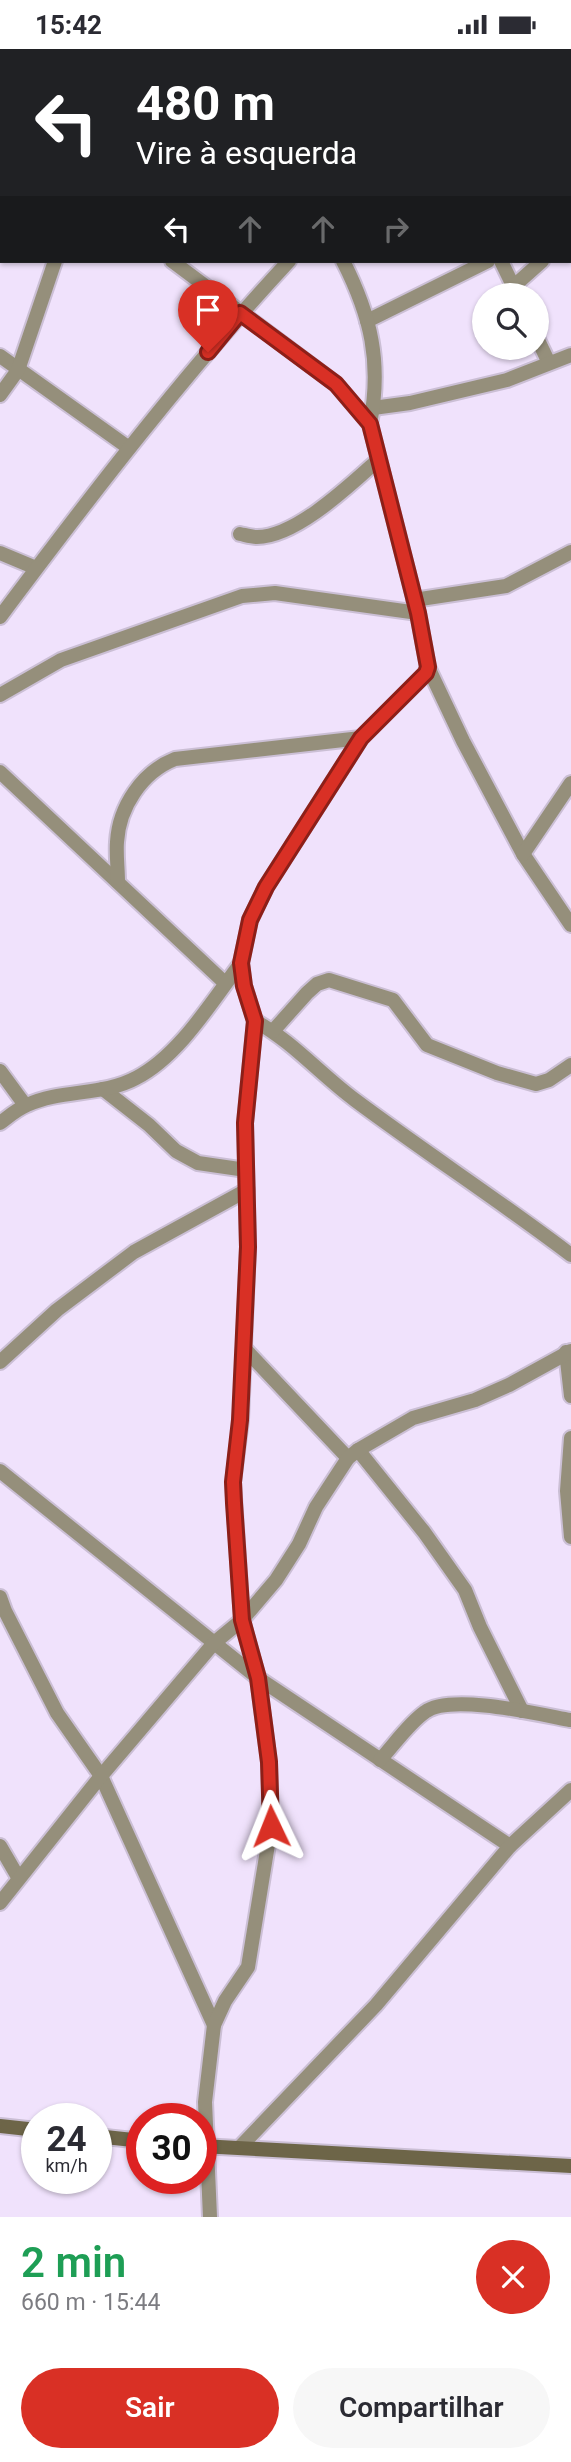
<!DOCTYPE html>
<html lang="pt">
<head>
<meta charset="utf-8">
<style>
	body { margin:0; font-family:Roboto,sans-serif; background:#f7f7f7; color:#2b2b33; height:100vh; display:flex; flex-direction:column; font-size:26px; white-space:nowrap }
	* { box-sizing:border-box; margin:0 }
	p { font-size:23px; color:#7c7c81 }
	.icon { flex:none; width:38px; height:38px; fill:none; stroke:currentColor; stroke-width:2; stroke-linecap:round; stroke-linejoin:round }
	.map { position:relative; height:2168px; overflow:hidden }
	.sheet { display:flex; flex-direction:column; background:#fff; flex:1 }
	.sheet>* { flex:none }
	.banner { position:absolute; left:0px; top:0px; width:572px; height:214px; box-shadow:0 2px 5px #0004; background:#202124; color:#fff; overflow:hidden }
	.tools { position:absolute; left:472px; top:234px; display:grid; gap:14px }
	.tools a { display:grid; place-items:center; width:77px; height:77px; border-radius:50%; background:#fff; box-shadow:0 2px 5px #0004; font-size:35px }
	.speed { position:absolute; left:21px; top:2054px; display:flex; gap:14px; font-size:35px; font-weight:700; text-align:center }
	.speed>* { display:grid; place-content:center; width:91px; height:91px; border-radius:50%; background:#fff; box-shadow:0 2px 5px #0004; line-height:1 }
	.speed small { font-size:18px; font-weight:400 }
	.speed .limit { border:10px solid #d22; background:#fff; color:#111 }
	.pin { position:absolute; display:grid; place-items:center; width:60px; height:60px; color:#fff; margin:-72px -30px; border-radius:50% 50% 50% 0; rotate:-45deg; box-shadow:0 0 7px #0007 }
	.pin .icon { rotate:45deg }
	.me { position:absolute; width:77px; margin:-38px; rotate:358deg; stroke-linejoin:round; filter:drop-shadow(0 0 5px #0008) }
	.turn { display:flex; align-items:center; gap:24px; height:147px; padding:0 21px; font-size:32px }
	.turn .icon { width:91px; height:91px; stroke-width:2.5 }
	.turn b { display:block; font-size:49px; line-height:60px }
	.lanes { display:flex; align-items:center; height:66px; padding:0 21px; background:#0003; justify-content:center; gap:35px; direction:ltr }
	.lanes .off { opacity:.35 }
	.round { display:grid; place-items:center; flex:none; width:74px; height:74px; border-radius:37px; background:#f7f7f7 }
	.headline { display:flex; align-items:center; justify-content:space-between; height:119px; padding:0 21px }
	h1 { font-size:42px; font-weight:600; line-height:52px; color:#1e9e55 }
	.button { display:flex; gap:14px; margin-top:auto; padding:14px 21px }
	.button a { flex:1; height:80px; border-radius:42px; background:#d93025; color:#fff; font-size:28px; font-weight:600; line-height:80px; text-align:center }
	.button a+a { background:#f7f7f7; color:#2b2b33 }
	.status { display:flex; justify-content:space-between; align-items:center; height:49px; padding:0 35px; background:#fff; direction:ltr }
	.status svg { height:19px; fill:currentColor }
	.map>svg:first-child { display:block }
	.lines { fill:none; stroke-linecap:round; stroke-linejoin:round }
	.street-casing { stroke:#cbbfd5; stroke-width:18 }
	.secondary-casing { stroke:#cbbfd5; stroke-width:18 }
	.street { stroke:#958f7b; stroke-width:14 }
	.secondary { stroke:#6d6548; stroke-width:14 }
	.route-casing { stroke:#8d1f18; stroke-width:18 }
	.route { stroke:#d93025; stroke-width:12 }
</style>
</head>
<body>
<div class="status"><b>15:42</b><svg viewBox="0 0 49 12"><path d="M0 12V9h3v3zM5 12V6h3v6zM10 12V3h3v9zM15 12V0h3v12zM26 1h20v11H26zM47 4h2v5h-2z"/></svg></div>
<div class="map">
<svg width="571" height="2168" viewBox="0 0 571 2168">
	<rect width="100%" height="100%" fill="#f0e2fc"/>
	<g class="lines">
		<defs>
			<g id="street">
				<polyline points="242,2 243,0"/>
				<polyline points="302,2 303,0"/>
				<polyline points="467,2 468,0"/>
				<polyline points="570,42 571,42"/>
				<polyline points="0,75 2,76"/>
				<polyline points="570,187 571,186"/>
				<polyline points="172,212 336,335 370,375"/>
				<polyline points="501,212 518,247"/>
				<polyline points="514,237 542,212"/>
				<polyline points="367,272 488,212"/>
				<polyline points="537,289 549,314"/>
				<polyline points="0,307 129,399"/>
				<polyline points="0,346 18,321 55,212"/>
				<polyline points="373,359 410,354 507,331 571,306"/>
				<path d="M240 485C245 486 252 488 257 488 296 488 350 436 378 411"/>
				<polyline points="0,504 36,519"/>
				<polyline points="414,551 506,537 571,503"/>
				<path d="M0 568C92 445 185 324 289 212"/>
				<polyline points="428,618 463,692 523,805 571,876"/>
				<polyline points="0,646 61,611 242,547 275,544 418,564"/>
				<polyline points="0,723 225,934"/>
				<polyline points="523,805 571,734"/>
				<path d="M118 833C118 820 116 806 117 793 119 758 142 723 175 710L361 689"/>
				<path d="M255 972C292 992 321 1026 355 1051 426 1104 500 1152 571 1206"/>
				<polyline points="273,982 307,944 317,935 329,931 393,951 427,996 497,1024 536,1035 549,1031 571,1016"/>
				<polyline points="0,1022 25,1056"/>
				<polyline points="103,1040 149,1076 176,1102 198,1114 246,1121"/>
				<path d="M0 1074C8 1068 17 1060 27 1056 61 1040 103 1047 136 1029 179 1007 212 952 241 914"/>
				<polyline points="244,1299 348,1409"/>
				<polyline points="566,1303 571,1347"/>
				<polyline points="0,1313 57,1261 134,1203 247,1141"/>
				<polyline points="571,1389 567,1442 571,1488"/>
				<polyline points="358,1401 424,1483 465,1541 480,1578 522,1662"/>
				<polyline points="0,1422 258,1629 510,1797"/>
				<polyline points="0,1548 5,1562 57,1664 101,1727 214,1976"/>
				<path d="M380 1711C394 1696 408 1675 425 1663 450 1644 538 1665 570 1671"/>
				<polyline points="0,1797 18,1828"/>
				<polyline points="0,1854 101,1727 214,1594 242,1571 276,1531 299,1495 316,1458 348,1409 358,1401 413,1369 475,1351 509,1336 571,1302"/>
				<polyline points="240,2098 376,1956 510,1797 571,1741"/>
				<path d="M210 2168 205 2053 214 1976 225 1952 248 1918 271 1777 269 1713 262 1660 258 1629 242 1571 233 1433 241 1371 248 1198 245 1074 255 972 244 937 241 914 250 871 266 838 361 689 426 624 428 618 418 564 370 375C382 314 371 267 343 212"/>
			</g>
			<g id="secondary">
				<polyline points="0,2077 37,2081"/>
				<polyline points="96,2087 142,2092"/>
				<polyline points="201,2097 571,2117"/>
			</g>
		</defs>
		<use href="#street" class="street-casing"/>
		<use href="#secondary" class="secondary-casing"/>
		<use href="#street" class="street"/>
		<use href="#secondary" class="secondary"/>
	</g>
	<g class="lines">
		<defs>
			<polyline id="route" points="208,303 240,264 336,335 370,375 418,564 428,618 426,624 361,689 266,838 250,871 241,914 244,937 255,972 245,1074 248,1198 240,1371 233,1433 234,1454 242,1571 258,1629 269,1713 271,1777"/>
		</defs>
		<use href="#route" class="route-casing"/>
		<use href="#route" class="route"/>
	</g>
</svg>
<div class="tools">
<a><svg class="icon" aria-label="search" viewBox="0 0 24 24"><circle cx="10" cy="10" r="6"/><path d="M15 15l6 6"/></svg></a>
</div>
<div class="speed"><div>24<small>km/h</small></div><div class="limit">30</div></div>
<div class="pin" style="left:208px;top:303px;background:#d93025"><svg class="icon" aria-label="arrive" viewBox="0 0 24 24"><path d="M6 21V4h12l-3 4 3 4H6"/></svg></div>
<svg class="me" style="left:271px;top:1777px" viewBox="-20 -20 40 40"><path d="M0-17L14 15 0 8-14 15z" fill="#d93025" stroke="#fff" stroke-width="4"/></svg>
<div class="banner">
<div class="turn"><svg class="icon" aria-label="left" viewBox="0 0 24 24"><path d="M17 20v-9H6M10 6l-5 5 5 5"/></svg><div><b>480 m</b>Vire à esquerda</div></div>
<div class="lanes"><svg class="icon" aria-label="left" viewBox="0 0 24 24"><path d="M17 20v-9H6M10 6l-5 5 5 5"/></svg><svg class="icon off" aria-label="ahead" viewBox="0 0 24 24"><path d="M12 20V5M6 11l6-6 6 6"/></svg><svg class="icon off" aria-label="ahead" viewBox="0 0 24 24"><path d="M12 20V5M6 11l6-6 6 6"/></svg><svg class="icon off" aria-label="right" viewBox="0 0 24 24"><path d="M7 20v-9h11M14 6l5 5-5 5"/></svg></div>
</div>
</div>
<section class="sheet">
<div class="headline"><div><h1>2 min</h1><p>660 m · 15:44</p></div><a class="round" style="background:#d93025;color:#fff"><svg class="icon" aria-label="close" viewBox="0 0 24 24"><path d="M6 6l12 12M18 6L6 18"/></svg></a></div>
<div class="button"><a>Sair</a><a>Compartilhar</a></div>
</section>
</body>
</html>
